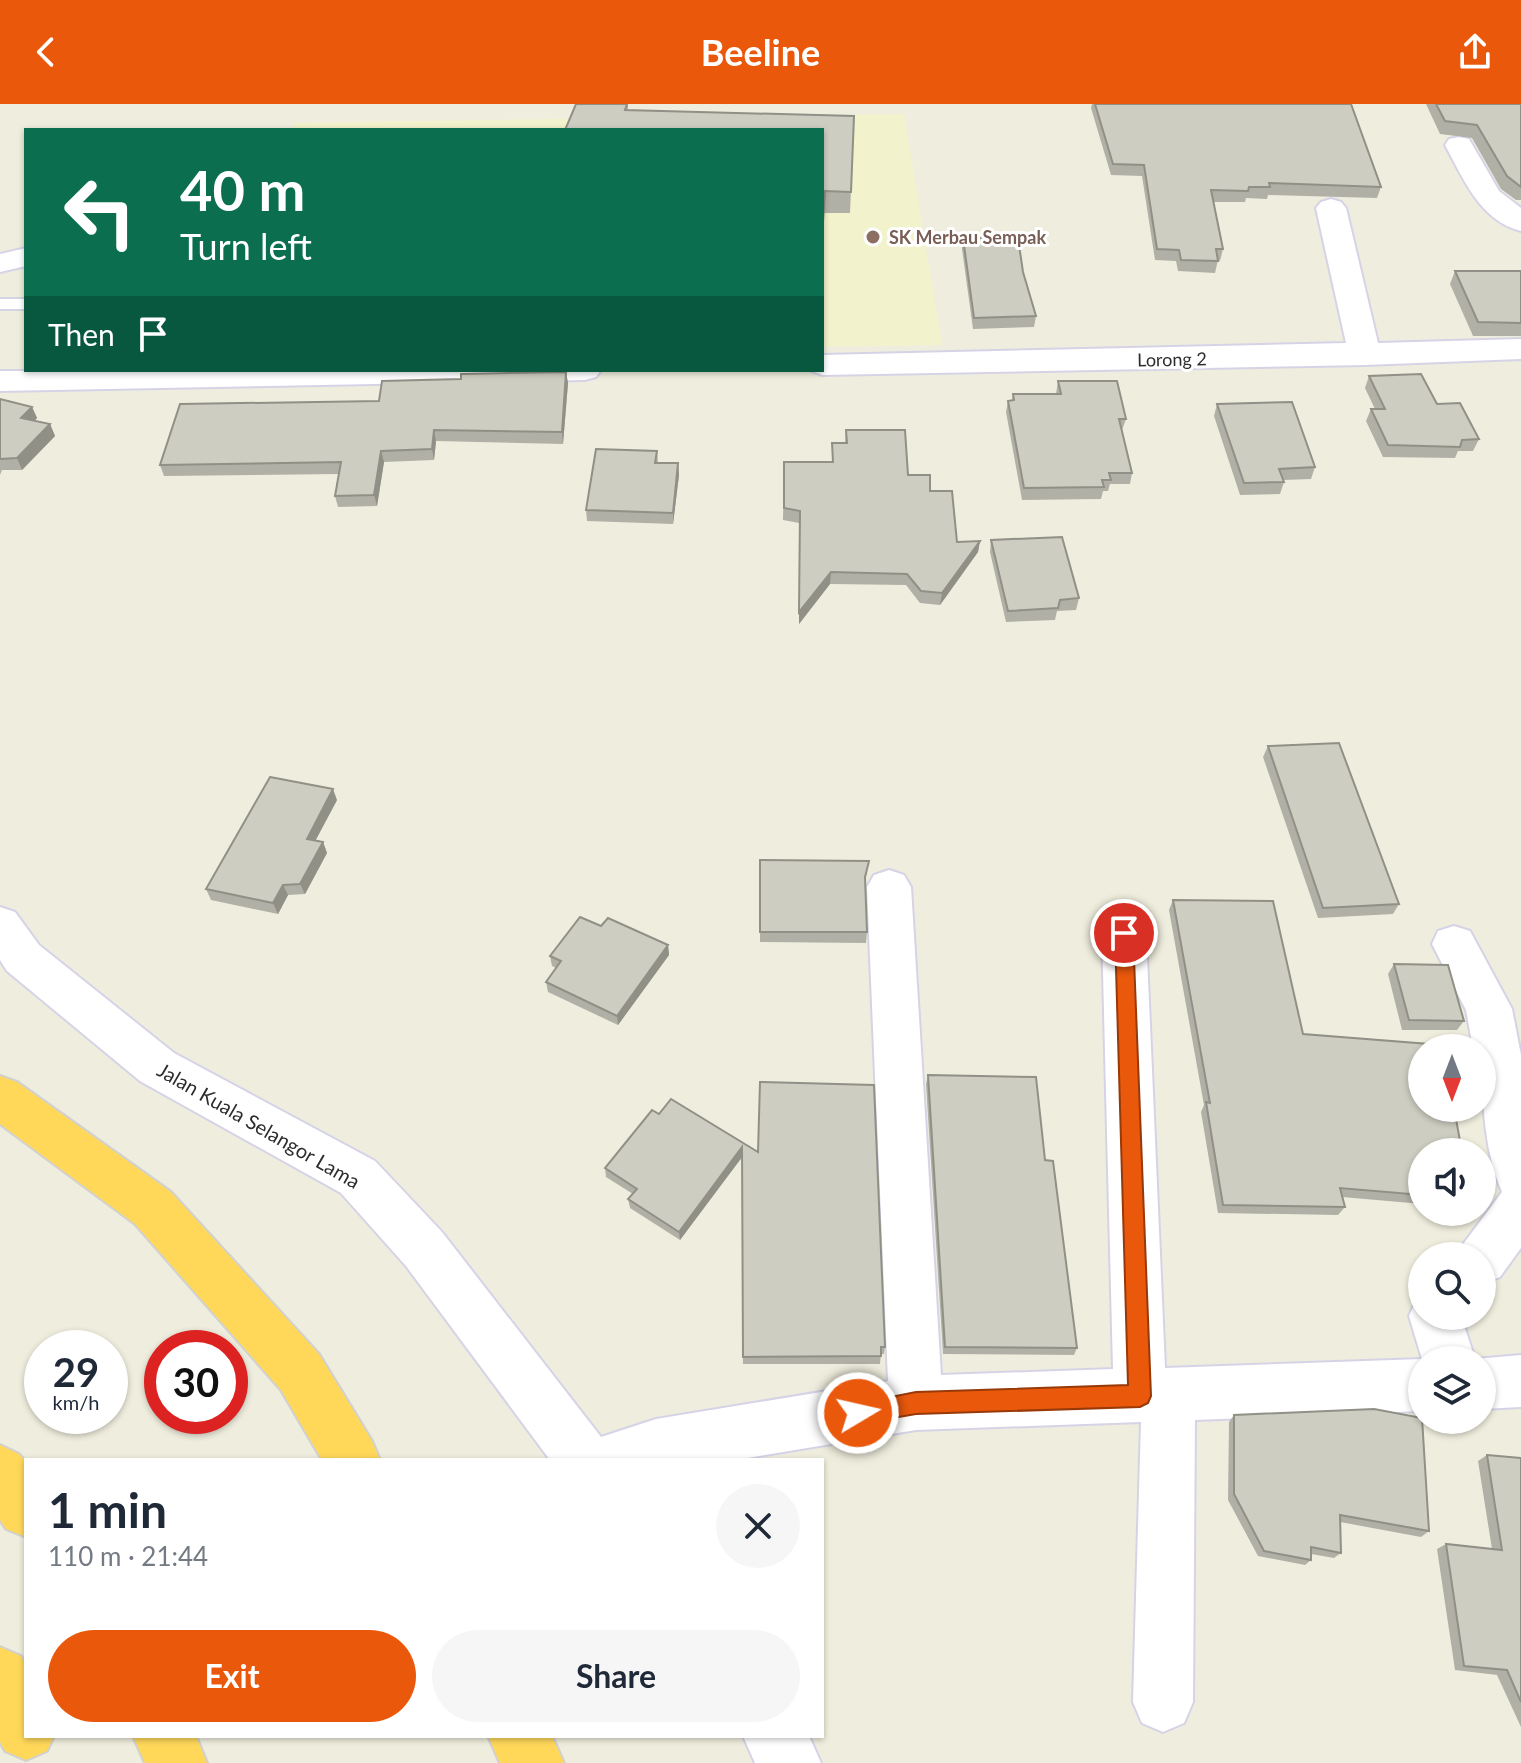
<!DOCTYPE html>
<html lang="en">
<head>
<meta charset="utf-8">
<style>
	body { margin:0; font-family:Lato,sans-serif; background:#f6f6f7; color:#1f2937; height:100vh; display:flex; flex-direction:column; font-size:30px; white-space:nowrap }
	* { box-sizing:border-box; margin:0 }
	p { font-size:26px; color:#747a83 }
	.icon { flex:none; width:44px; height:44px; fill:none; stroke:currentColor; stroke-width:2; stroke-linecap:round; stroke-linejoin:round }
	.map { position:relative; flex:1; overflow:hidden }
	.drawer { position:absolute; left:24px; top:1354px; width:800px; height:280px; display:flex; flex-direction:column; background:#fff; border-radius:0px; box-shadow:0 2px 6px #0004 }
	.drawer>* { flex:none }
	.top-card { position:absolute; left:24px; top:24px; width:800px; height:244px; border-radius:0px; box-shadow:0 2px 6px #0004; background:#0b6e4f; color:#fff; overflow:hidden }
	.needle { width:52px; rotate:180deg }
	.controls { position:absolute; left:1408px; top:930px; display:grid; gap:16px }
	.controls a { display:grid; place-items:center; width:88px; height:88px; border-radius:50%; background:#fff; box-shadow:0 2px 6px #0004; font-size:40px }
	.speed { position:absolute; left:24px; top:1226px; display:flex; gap:16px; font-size:40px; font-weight:700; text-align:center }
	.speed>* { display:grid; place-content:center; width:104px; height:104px; border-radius:50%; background:#fff; box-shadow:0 2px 6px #0004; line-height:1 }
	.speed small { font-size:20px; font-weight:400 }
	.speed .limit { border:12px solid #d22; background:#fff; color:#111 }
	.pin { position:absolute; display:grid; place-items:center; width:68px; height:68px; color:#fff; margin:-34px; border:4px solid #fff; border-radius:50%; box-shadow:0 2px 8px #0007 }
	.me { position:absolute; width:88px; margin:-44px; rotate:81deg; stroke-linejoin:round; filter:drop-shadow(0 0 6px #0008) }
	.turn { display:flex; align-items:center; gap:28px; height:168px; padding:0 24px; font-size:36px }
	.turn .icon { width:104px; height:104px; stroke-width:2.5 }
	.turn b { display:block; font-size:56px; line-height:68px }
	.then { display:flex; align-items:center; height:76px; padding:0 24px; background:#0003; gap:16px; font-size:30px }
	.round { display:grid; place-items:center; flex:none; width:84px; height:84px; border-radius:42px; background:#f6f6f7 }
	.summary { display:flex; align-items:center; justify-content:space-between; height:136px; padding:0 24px }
	h1 { font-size:48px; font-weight:700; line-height:60px }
	.button { display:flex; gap:16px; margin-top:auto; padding:16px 24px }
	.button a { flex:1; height:92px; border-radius:48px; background:#ea580c; color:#fff; font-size:32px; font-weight:700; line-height:92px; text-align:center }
	.button a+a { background:#f6f6f7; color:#1f2937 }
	header { display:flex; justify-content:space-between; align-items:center; height:104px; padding:0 24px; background:#ea580c; color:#fff; font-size:36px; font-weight:700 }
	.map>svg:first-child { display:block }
	.education { fill:#f2f2cd }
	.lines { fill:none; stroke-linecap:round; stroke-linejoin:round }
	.lane-casing { stroke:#d6d3e7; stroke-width:4 }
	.street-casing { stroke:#d6d3e7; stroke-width:4 }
	.highway-casing { stroke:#d1d1d1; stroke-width:4 }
	.lane { fill:#fff; fill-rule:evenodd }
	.street { fill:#fff; fill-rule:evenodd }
	.highway { fill:#ffd85a; fill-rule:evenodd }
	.wall { fill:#b1b0a6 }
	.shaded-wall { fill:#909087 }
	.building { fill:#cecdc1; stroke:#909087; stroke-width:2 }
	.route { fill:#ea580c; stroke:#983908; stroke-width:2 }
	.education-dot { fill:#8d6e63; stroke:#fff; stroke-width:3 }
	.labels { text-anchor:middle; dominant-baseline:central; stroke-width:6; stroke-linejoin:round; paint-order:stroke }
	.far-education-label { font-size:18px; font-weight:bold; fill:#785e54; stroke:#fff; text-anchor:start }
	.far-street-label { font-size:18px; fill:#2d2d2d; stroke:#fff }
	.street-label { font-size:20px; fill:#2d2d2d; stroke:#fff }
</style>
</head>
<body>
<header><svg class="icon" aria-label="back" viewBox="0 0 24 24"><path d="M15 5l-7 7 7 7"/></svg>Beeline<svg class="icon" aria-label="share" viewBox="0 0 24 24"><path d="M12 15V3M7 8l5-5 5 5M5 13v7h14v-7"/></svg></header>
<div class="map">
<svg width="1521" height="1659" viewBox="0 0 1521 1659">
	<rect width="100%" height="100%" fill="#efeede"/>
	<polygon class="education" points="904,10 942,241 822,243 822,26 293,26 295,19"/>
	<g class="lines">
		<defs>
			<rect id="lane" x="0" y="195" width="26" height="10"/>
			<g id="street">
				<path d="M1459 33 1469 35 1499 87 1521 104V127C1480 117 1463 74 1445 41L1449 35Z"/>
				<polygon points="1331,95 1341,98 1346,104 1378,239 1521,235 1521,255 1365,261 822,271 809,266 822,266 822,251 1346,239 1316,104 1321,98"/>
				<polygon points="26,144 26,162 0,168 0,150"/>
				<polygon points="601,266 596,273 585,276 0,287 0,267"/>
				<polygon points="889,766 904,771 911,783 941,1271 1113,1265 1102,829 1108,816 1124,811 1140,816 1146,829 1165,1264 1422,1255 1409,1212 1417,1194 1422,1192 1422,1212 1461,1212 1475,1255 1521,1251 1521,1303 1482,1305 1482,1256 1422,1256 1422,1307 1195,1316 1193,1598 1184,1619 1163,1628 1142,1619 1133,1598 1141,1318 916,1326 735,1356 550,1356 406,1162 341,1089 140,977 7,867 0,856 0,803 15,808 39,841 174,949 375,1057 442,1128 601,1333 656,1315 888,1277 867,783 874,771"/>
				<path d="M1454 822 1470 827 1512 905 1521 951V1144L1500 1173 1482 1180V1152H1458L1464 1139 1502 1088C1483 1045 1482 991 1482 944H1473L1466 906 1432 840 1438 827Z"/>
				<polygon points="743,1632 809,1632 821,1659 755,1659"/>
			</g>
			<g id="highway">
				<polygon points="0,972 17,978 171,1088 319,1250 372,1337 380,1356 322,1356 281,1286 135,1120 0,1020"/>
				<polygon points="0,1341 19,1350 26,1358 26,1433 6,1425 0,1416"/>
				<polygon points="0,1543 21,1552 26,1562 26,1632 54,1632 47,1647 26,1656 5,1647 0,1638"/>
				<polygon points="133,1632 196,1632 207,1659 145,1659"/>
				<polygon points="488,1632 552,1632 564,1659 500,1659"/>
			</g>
		</defs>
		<use href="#lane" class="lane-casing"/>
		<use href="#street" class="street-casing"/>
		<use href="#highway" class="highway-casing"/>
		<use href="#lane" class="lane"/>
		<use href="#street" class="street"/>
		<use href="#highway" class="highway"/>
	</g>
	<g class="wall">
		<polygon points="628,0 628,6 854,12 850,109 824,109 565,26"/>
		<polygon points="1092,0 1351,0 1381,83 1377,94 1268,91 1267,95 1246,94 1245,98 1213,98 1223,145 1220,157 1218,156 1215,169 1178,167 1176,157 1155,156 1142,72 1111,71 1091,4"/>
		<polygon points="1426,0 1521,0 1521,96 1516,96 1501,85 1472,34 1440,30"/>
		<polygon points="963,134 1023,168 1036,212 1034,223 973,225 962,145"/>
		<polygon points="1455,167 1521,167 1521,232 1473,232 1450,180"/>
		<polygon points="566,268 568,279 563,340 436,337 434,356 384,358 377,402 338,403 335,392 339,370 164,372 160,361 379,297 461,275"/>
		<polygon points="1369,272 1437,300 1479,335 1473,347 1458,347 1455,354 1383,353 1366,317 1371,305 1375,305 1365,284"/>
		<polygon points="1058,277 1126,315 1122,326 1132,369 1130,380 1110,380 1108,387 1103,387 1101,395 1022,396 1006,308 1008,297 1012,296 1013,290 1056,290"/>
		<polygon points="0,295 32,303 37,314 35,317 50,320 55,332 22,366 2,366 0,371"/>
		<polygon points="1217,300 1315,363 1311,375 1283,376 1284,378 1280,390 1240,391 1214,312"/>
		<polygon points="846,326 930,387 957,438 980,437 978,448 940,501 920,499 906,481 830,480 799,520 799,419 783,416 784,358 832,358 832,339 845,339"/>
		<polygon points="657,347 658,358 678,359 679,371 673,420 587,417 586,406"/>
		<polygon points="991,436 1079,494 1076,506 1057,507 1055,516 1006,518 990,448"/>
		<polygon points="1268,642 1399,800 1393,810 1318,814 1263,653"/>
		<polygon points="337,696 315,737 323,738 327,749 305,790 288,791 278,810 211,796 206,785"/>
		<polygon points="760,756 869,757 865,778 867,828 866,839 760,838"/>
		<polygon points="1173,796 1303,930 1422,1048 1422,1100 1342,1093 1345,1103 1338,1111 1218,1109 1201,1008 1204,1001 1169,806"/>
		<polygon points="601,822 668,841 669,851 618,921 548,888 546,878 556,864 552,862 550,852"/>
		<polygon points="1394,860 1464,917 1457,926 1402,926 1388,870"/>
		<polygon points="928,971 1045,1056 1077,1244 1074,1251 943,1250 926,980"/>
		<polygon points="659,1010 758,1048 885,1243 884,1250 881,1250 880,1260 743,1260 742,1052 680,1136 630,1104 628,1095 633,1090 606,1073 605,1064"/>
		<polygon points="1234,1311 1429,1427 1421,1433 1340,1418 1341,1449 1334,1454 1311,1450 1311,1456 1305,1461 1258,1452 1228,1396 1229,1318"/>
		<polygon points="1487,1351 1521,1354 1521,1623 1497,1571 1455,1566 1437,1445 1446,1440 1492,1445 1478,1357"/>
	</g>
	<g class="shaded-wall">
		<polygon points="566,268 568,279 563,340 562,328"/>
		<polygon points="32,303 37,314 27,325 21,314"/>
		<polygon points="50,320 55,332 22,366 17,354"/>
		<polygon points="434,326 436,337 434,356 432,345"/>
		<polygon points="381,347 384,358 377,402 374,391"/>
		<polygon points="678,359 679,371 673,420 673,409"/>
		<polygon points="980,437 978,448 940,501 942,489"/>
		<polygon points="831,468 830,480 799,520 799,508"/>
		<polygon points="333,685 337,696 311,745 307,735"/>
		<polygon points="323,738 327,749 305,790 300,780"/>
		<polygon points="283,781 288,791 278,810 273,799"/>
		<polygon points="668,841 669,851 618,921 617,912"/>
		<polygon points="742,1043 743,1052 680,1136 679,1128"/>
	</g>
	<g class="building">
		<polygon points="576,0 627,0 625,6 854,12 851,88 825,87 822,133 822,26 565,26"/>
		<polygon points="1095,0 1351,0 1381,83 1269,79 1270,83 1249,83 1248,87 1211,86 1223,145 1216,145 1218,157 1181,156 1179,146 1157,145 1144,61 1113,60"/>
		<polygon points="1436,0 1521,0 1521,83 1507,72 1477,21 1445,17"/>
		<polygon points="963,134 1018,134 1023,168 1036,212 974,214"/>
		<polygon points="1455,167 1521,167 1521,219 1478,218"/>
		<polygon points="566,268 562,328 434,326 432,345 381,347 374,391 335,392 341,358 160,361 180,300 379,297 382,277 461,275 461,270"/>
		<polygon points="1421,270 1437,300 1460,299 1479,335 1462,336 1460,343 1388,341 1371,305 1385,305 1369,272"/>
		<polygon points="1058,277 1117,277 1126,315 1119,315 1132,369 1109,369 1111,376 1102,376 1104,383 1024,384 1008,297 1014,296 1013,290 1061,290"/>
		<polygon points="0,295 32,303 21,314 50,320 17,354 0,355"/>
		<polygon points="1292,298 1315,363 1279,365 1284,378 1244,379 1217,300"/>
		<polygon points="846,326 905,326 908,371 930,371 930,387 952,387 957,438 980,437 942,489 921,487 907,470 831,468 799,508 800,407 784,404 784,358 833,358 832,339 847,339"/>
		<polygon points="596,345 657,347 655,359 678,359 673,409 586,406"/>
		<polygon points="1062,433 1079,494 1060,496 1058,504 1008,507 991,436"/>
		<polygon points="1339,639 1399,800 1323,804 1268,642"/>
		<polygon points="270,673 333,685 307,735 323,738 300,780 283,781 273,799 206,785"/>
		<polygon points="760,756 869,757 865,773 867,828 760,828"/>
		<polygon points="1173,796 1273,797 1303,930 1442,941 1443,944 1422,944 1422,1004 1454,1004 1462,1048 1422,1048 1422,1091 1340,1084 1345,1103 1223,1101 1206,998 1210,999"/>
		<polygon points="580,813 601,822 608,814 668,841 617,912 546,878 561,857 550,852"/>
		<polygon points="1394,860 1448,861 1464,917 1409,916"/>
		<polygon points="928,971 1036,973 1045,1056 1053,1057 1077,1244 945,1243"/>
		<polygon points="760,978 874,981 885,1243 881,1243 881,1252 743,1253 742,1043 679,1128 628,1095 637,1085 605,1064 652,1006 659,1010 671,995 758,1048"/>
		<polygon points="1374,1305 1422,1314 1429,1427 1340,1411 1341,1449 1311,1443 1311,1456 1264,1447 1234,1390 1234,1311"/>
		<polygon points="1487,1351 1521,1354 1521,1598 1507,1566 1464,1562 1446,1440 1502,1446"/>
	</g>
	<polygon class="route" points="1124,822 1133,829 1151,1292 1148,1299 1140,1303 916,1310 858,1320 850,1317 847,1309 850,1301 916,1288 1128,1281 1115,829"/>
	<circle class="education-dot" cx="873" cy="133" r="8"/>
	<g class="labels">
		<g class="far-education-label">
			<text x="889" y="133">SK Merbau Sempak</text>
		</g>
		<g class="far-street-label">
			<text transform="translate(1172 255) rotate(-1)">Lorong 2</text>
		</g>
		<g class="street-label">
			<text transform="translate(259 1021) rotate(30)">Jalan Kuala Selangor Lama</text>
		</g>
	</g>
</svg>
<div class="controls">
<a><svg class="needle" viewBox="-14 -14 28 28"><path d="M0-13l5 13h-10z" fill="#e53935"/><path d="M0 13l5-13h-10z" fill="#747a83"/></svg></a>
<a><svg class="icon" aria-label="sound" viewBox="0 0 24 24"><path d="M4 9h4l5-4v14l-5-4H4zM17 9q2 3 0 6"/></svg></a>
<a><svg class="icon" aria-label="search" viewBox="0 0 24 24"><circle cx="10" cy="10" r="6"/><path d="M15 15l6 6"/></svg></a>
<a><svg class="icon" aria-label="layers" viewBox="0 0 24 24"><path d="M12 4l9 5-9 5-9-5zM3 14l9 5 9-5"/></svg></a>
</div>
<div class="speed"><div>29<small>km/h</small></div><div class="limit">30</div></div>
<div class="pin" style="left:1124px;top:829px;background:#d93025"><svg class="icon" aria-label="arrive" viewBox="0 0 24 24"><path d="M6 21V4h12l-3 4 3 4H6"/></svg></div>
<svg class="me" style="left:858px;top:1309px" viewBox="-20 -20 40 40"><circle r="17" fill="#ea580c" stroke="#fff" stroke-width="3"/><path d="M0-11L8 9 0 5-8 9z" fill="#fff"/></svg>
<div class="top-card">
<div class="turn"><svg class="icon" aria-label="left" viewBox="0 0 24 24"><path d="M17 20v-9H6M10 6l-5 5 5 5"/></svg><div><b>40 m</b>Turn left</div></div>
<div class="then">Then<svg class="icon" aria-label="arrive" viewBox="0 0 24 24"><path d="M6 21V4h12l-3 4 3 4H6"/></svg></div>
</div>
<section class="drawer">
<div class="summary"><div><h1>1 min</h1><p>110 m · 21:44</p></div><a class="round"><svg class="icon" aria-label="close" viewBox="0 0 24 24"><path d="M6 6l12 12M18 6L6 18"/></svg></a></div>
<div class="button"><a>Exit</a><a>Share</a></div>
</section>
</div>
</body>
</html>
